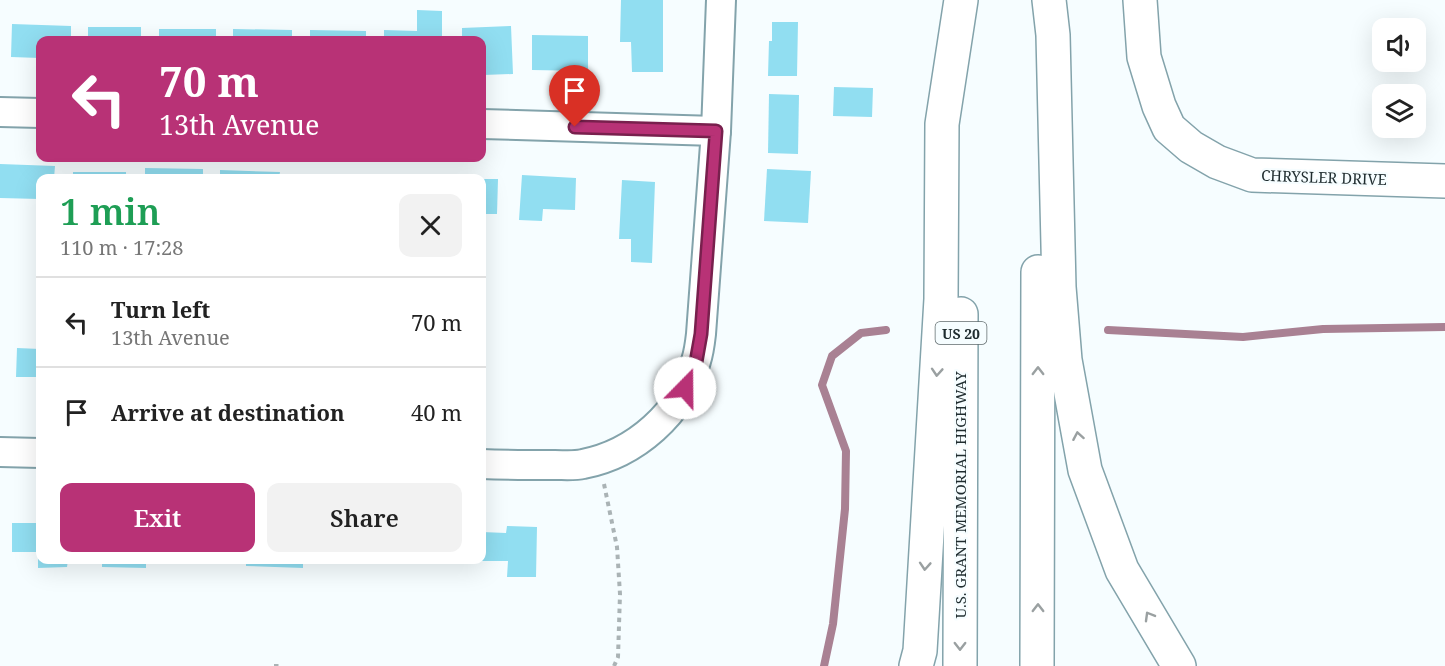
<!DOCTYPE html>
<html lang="en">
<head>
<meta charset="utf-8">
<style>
	body { margin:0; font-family:"Noto Serif",serif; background:#f2f2f2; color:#222; height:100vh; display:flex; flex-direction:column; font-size:22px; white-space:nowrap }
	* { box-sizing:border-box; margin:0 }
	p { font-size:20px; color:#767676 }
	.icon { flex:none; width:33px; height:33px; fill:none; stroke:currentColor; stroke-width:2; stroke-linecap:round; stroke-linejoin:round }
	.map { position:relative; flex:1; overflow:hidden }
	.side { position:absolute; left:36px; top:174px; width:450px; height:390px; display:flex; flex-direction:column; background:#fff; border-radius:12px; box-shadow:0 6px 24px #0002 }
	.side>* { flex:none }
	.top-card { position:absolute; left:36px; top:36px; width:450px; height:126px; border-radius:12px; box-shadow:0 6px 24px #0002; background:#b83276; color:#fff; overflow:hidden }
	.controls { position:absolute; left:1372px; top:18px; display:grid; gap:12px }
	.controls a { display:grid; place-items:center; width:54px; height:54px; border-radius:12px; background:#fff; box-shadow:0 6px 24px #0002; font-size:30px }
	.pin { position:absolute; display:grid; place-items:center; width:51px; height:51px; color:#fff; margin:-62px -26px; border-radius:50% 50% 50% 0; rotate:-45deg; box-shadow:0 0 6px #0007 }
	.pin .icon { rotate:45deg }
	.me { position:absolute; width:66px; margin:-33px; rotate:22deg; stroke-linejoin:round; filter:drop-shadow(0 0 4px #0008) }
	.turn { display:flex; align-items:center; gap:21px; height:126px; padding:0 24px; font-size:27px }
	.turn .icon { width:78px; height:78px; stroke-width:2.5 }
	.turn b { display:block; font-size:42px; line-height:51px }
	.round { display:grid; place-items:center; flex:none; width:63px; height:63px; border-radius:12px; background:#f2f2f2 }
	.overview { display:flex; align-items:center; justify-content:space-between; height:102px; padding:0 24px }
	h1 { font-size:36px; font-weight:600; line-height:45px; color:#1e9e55 }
	.button { display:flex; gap:12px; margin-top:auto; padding:12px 24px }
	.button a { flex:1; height:69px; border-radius:12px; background:#b83276; color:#fff; font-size:24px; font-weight:600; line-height:69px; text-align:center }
	.button a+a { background:#f2f2f2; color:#222 }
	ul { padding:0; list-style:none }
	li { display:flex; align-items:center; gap:18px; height:90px; padding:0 24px; border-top:2px solid #e0e0e0 }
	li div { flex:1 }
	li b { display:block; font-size:22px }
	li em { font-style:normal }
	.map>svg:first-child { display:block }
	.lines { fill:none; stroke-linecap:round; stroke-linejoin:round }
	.stream { stroke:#a98193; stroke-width:8 }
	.building { fill:#91def1 }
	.street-casing { stroke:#83a3ab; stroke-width:32 }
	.secondary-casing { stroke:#83a3ab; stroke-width:36 }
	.primary-casing { stroke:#83a3ab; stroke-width:36 }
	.path { stroke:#aab3b5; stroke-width:4; stroke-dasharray:4.5 4.5; stroke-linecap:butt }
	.street { stroke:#fff; stroke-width:28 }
	.secondary { stroke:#fff; stroke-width:33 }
	.primary { stroke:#fff; stroke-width:33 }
	.oneway { stroke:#9aa0a1 }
	.route-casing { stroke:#78204d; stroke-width:15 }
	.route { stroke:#b83276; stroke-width:10 }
	.labels { text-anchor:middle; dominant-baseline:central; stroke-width:4.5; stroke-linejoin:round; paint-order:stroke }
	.shield { fill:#f6fdff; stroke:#606b6d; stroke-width:1.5 }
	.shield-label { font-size:14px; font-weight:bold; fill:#1f2c2f }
	.street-label { font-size:15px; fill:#1f2c2f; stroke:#f6fdff }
</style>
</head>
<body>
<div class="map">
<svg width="1445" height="666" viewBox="0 0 1445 666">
	<rect width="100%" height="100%" fill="#f6fdff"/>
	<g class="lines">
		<g class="stream">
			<polyline points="1108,330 1243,337 1323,329 1445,327"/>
			<polyline points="824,666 833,624 845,509 846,451 822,385 832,356 861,333 886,330"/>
		</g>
	</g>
	<g class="building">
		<polygon points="621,0 663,0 663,72 632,72 631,42 620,42"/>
		<polygon points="417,10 442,11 442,40 384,40 384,30 417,31"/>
		<polygon points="772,22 798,22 797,76 768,76 769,41 772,41"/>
		<polygon points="12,24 71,26 71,40 40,40 40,58 11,57"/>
		<polygon points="511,26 513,74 483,75 482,40 462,40 462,28"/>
		<rect x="88" y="27" width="53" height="13"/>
		<rect x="159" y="29" width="57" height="11"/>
		<polygon points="233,29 292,30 292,40 233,40"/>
		<polygon points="310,30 366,31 366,40 310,40"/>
		<polygon points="532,35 588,36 588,71 532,70"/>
		<polygon points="834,87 873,88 872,117 833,116"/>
		<polygon points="769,94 799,95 798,154 768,153"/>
		<polygon points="0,164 55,166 54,178 40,178 40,199 0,198"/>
		<polygon points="145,168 203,169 203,178 145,178"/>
		<polygon points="767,169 811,171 808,223 764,221"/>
		<polygon points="220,170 280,172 279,178 220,178"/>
		<rect x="73" y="172" width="53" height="6"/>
		<polygon points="296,174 348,176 348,178 296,178"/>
		<polygon points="369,174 427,175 427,178 369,178"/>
		<polygon points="522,175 576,178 575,210 543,209 542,221 519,220"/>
		<polygon points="482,179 498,179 497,214 482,214"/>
		<polygon points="622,180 655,182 652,263 631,262 631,239 619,239"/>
		<polygon points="17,348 40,349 40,377 16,377"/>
		<polygon points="37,518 40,518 40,560 68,560 67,567 38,568 38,552 12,552 12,523 38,523"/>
		<polygon points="507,526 537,527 536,577 507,577 508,561 482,561 482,532 506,533"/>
		<polygon points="102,560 146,560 146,568 102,567"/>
		<polygon points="246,560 303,560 303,568 246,566"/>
	</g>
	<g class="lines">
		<defs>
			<g id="street">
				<polyline points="0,112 40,113"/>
				<polyline points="482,124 716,131"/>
				<polyline points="0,452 40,453"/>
				<path d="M482 464C506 465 531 465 555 465 564 465 574 466 583 464 635 454 682 413 696 361 699 352 700 343 701 334L716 131 721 0"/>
			</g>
			<polyline id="secondary" points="1140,0 1144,57 1159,106 1169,128 1191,147 1217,162 1252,175 1445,181"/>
			<g id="primary">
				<polyline points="1049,0 1053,35 1059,287 1065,360 1085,470 1122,570 1179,666"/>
				<polyline points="916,666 920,651 941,299 942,124 961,0"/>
				<polyline points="960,666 961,314"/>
				<polyline points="1037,666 1038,272"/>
			</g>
		</defs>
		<use href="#street" class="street-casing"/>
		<use href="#secondary" class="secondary-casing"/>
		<use href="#primary" class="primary-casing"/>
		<g class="path">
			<polyline points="604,484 617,547 620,594 618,657 614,666"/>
			<polyline points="274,666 282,666"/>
		</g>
		<use href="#street" class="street"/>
		<use href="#secondary" class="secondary"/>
		<use href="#primary" class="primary"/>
	</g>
	<defs><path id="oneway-chevron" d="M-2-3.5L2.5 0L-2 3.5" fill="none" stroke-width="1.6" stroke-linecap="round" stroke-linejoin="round" transform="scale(1.5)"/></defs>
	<g class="oneway">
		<use href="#oneway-chevron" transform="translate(1038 371) rotate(-90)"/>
		<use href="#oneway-chevron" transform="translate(937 372) rotate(94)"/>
		<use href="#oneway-chevron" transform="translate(1078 436) rotate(-100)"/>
		<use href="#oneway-chevron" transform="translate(925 566) rotate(94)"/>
		<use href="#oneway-chevron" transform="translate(1038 608) rotate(-90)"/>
		<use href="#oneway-chevron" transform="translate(1149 616) rotate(-120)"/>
		<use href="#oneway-chevron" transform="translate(960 646) rotate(90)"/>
	</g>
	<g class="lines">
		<defs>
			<polyline id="route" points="575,127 716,131 701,334 696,362 685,388"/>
		</defs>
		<use href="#route" class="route-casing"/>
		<use href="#route" class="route"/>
	</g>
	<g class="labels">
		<rect class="shield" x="935.5" y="322" width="51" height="22" rx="4.5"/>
		<g class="shield-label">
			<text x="961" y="333">US 20</text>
		</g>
		<g class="street-label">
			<text transform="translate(1324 177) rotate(2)">CHRYSLER DRIVE</text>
			<text transform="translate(960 495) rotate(-90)">U.S. GRANT MEMORIAL HIGHWAY</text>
		</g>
	</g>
</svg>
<div class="controls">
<a><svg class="icon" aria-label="sound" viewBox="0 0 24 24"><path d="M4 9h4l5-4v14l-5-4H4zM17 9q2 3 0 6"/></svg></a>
<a><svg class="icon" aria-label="layers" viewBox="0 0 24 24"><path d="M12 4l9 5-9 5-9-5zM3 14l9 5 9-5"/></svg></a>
</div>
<div class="pin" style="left:575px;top:127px;background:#d93025"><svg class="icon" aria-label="arrive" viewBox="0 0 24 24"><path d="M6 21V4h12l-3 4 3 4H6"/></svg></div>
<svg class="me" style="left:685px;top:388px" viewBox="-20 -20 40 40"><circle r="19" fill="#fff"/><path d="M0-13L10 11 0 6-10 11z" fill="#b83276"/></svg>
<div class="top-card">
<div class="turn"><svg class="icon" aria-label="left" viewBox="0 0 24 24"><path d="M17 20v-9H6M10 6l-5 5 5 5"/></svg><div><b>70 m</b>13th Avenue</div></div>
</div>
<section class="side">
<div class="overview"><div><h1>1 min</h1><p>110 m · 17:28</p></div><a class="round"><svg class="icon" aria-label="close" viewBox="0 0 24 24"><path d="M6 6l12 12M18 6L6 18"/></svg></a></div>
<ul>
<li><svg class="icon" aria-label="left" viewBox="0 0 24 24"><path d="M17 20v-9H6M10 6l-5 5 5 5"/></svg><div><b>Turn left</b><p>13th Avenue</p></div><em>70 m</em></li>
<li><svg class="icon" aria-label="arrive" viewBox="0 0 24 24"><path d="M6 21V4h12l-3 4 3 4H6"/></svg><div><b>Arrive at destination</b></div><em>40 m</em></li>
</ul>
<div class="button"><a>Exit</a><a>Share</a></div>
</section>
</div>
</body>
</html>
